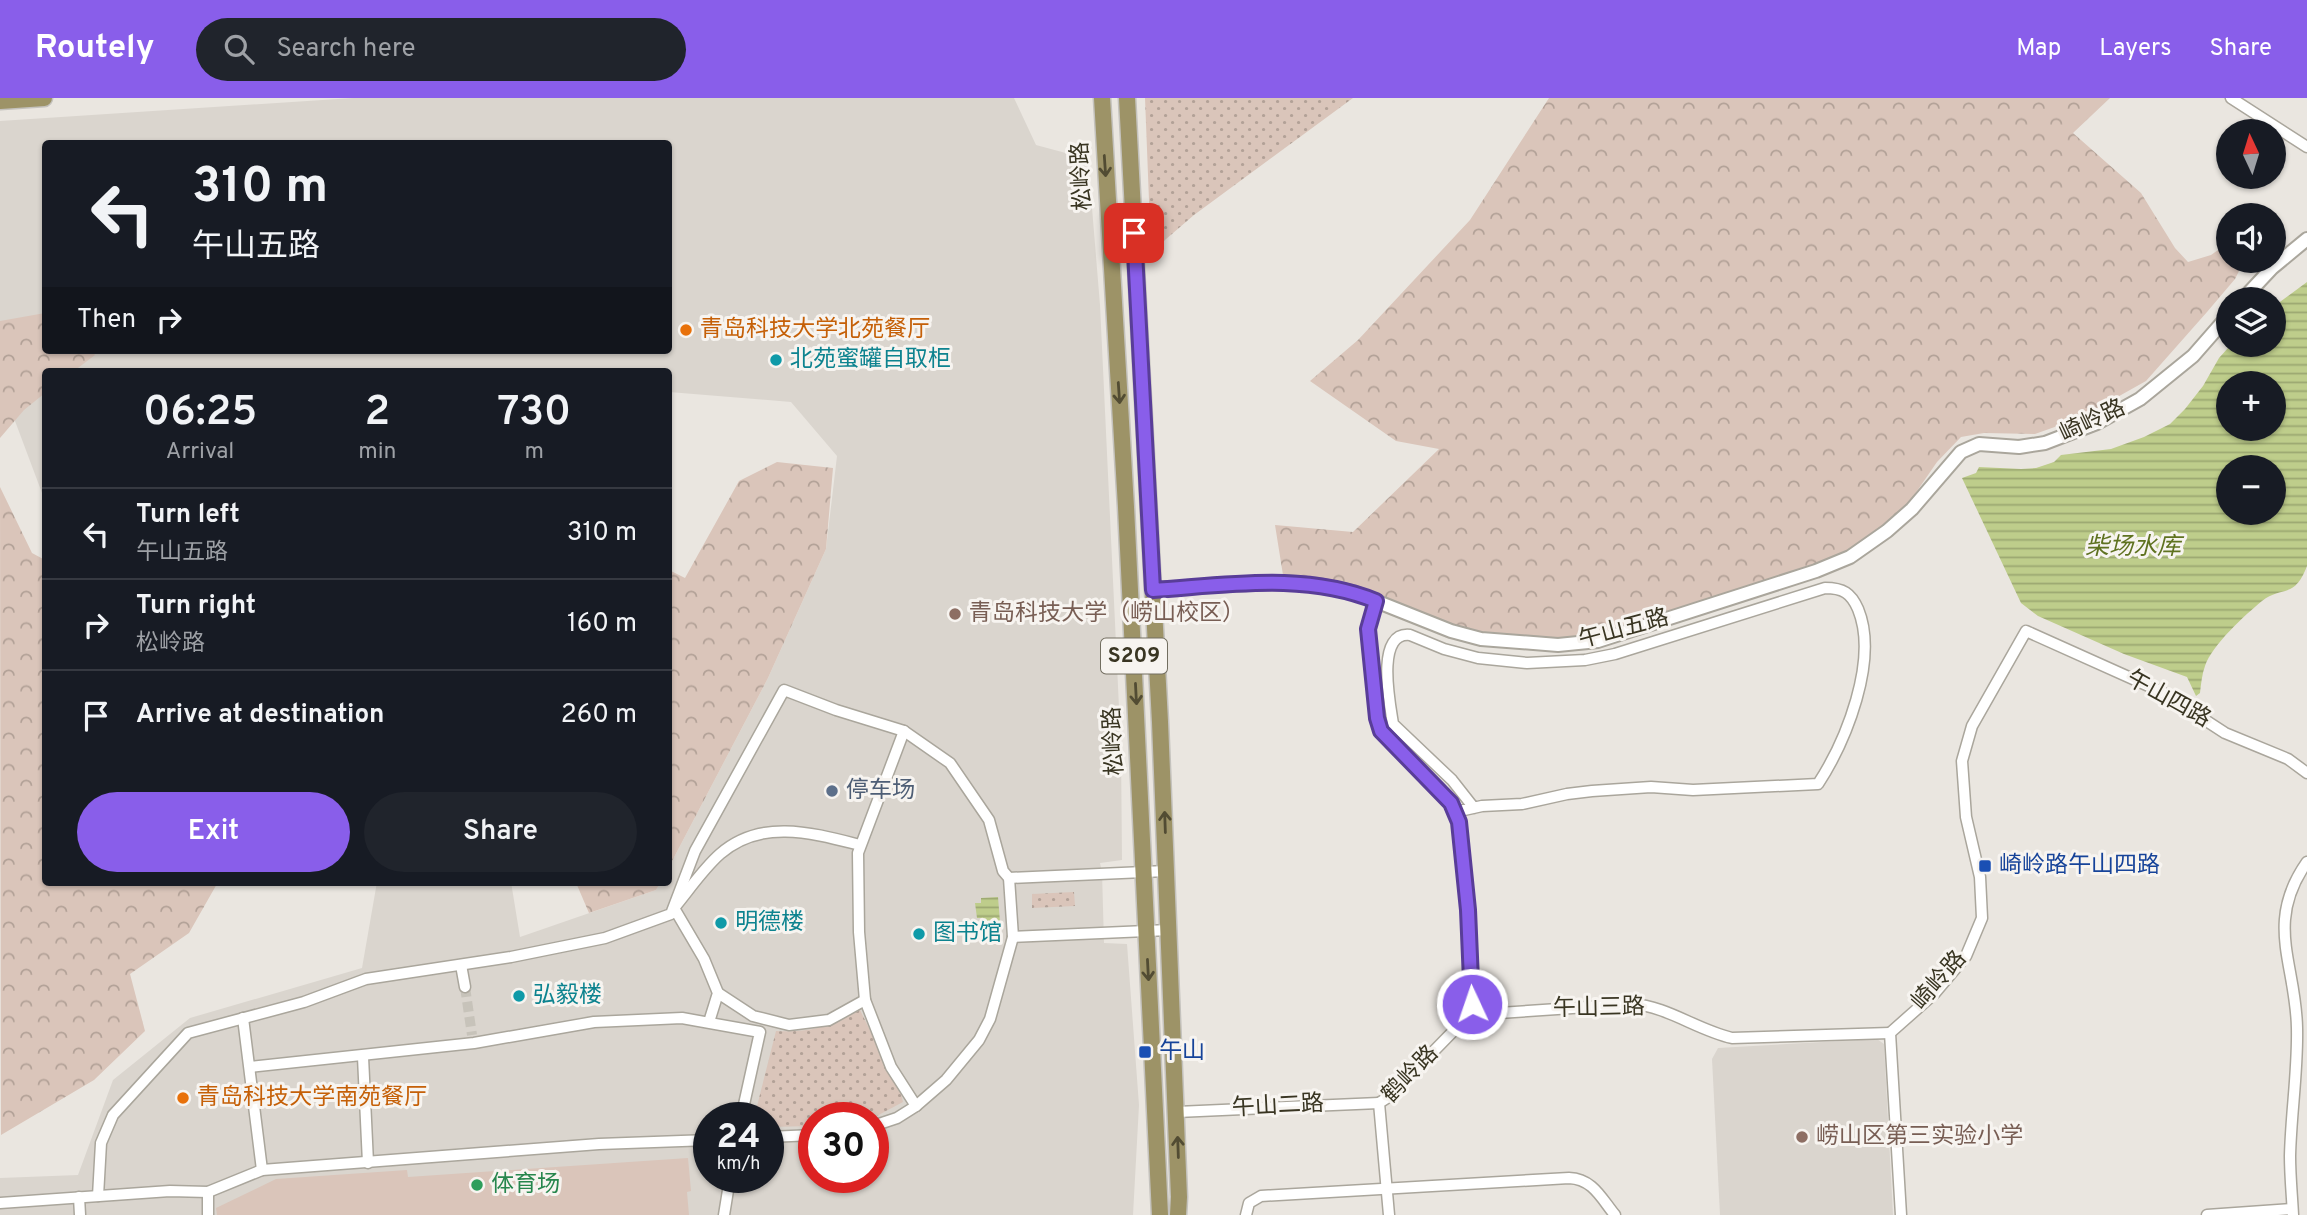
<!DOCTYPE html>
<html lang="en">
<head>
<meta charset="utf-8">
<style>
	body { margin:0; font-family:Overpass,"Noto Sans SC",sans-serif; background:#20242c; color:#f1f3f6; height:100vh; display:flex; flex-direction:column; font-size:26px; white-space:nowrap }
	* { box-sizing:border-box; margin:0 }
	p { font-size:23px; color:#9ea1a6 }
	.icon { flex:none; width:38px; height:38px; fill:none; stroke:currentColor; stroke-width:2; stroke-linecap:round; stroke-linejoin:round }
	.map { position:relative; flex:1; overflow:hidden }
	.side { position:absolute; left:42px; top:270px; width:630px; height:518px; display:flex; flex-direction:column; background:#171b24; border-radius:7px; box-shadow:0 2px 5px #0004 }
	.side>* { flex:none }
	.guide { position:absolute; left:42px; top:42px; width:630px; height:214px; border-radius:7px; box-shadow:0 2px 5px #0004; background:#171b24; color:#f1f3f6; overflow:hidden }
	.needle { width:46px; rotate:356deg }
	.tools { position:absolute; left:2216px; top:21px; display:grid; gap:14px }
	.tools a { display:grid; place-items:center; width:70px; height:70px; border-radius:50%; background:#171b24; box-shadow:0 2px 5px #0004; font-size:35px }
	.speed { position:absolute; left:693px; top:1004px; display:flex; gap:14px; font-size:35px; font-weight:700; text-align:center }
	.speed>* { display:grid; place-content:center; width:91px; height:91px; border-radius:50%; background:#171b24; box-shadow:0 2px 5px #0004; line-height:1 }
	.speed small { font-size:18px; font-weight:400 }
	.speed .limit { border:10px solid #d22; background:#fff; color:#111 }
	.pin { position:absolute; display:grid; place-items:center; width:60px; height:60px; color:#fff; margin:-30px; border-radius:14px; box-shadow:0 4px 10px #0006 }
	.me { position:absolute; width:77px; margin:-38px; rotate:357deg; stroke-linejoin:round; filter:drop-shadow(0 0 5px #0008) }
	.turn { display:flex; align-items:center; gap:24px; height:147px; padding:0 35px; font-size:32px }
	.turn .icon { width:91px; height:91px; stroke-width:2.5 }
	.turn b { display:block; font-size:49px; line-height:60px }
	.then { display:flex; align-items:center; height:66px; padding:0 35px; background:#0003; gap:14px; font-size:26px }
	.eta { display:flex; justify-content:space-evenly; align-items:center; height:119px; text-align:center }
	.eta b { font-size:42px; font-weight:600; line-height:49px }
	.action { display:flex; gap:14px; margin-top:auto; padding:14px 35px }
	.action a { flex:1; height:80px; border-radius:42px; background:#895eea; color:#fff; font-size:28px; font-weight:600; line-height:80px; text-align:center }
	.action a+a { background:#20242c; color:#f1f3f6 }
	ul { padding:0; list-style:none }
	li { display:flex; align-items:center; gap:21px; height:91px; padding:0 35px; border-top:2px solid #363941 }
	li div { flex:1 }
	li b { display:block; font-size:26px }
	li em { font-style:normal }
	header { display:flex; align-items:center; gap:42px; box-sizing:border-box; height:98px; padding:0 35px; background:#895eea; color:#fff }
	header strong { font-size:33px }
	nav { display:flex; gap:38px; margin-inline-start:auto; font-size:24px }
	.search { width:490px; height:63px; background:#20242c; display:flex; align-items:center; gap:18px; box-sizing:border-box; padding:0 24px; border-radius:38px; color:#9ea1a6; font-size:26px }
	.map>svg:first-child { display:block }
	.built { fill:#dad5ce; fill-rule:evenodd }
	.green { fill:url(#green-dots) }
	.forest { fill:url(#forest-crowns) }
	.pitch { fill:#dac5ba }
	.water { fill:url(#water-rules); fill-rule:evenodd }
	.lines { fill:none; stroke-linecap:round; stroke-linejoin:round }
	.minor-tunnel { stroke:#c7c3ba; stroke-width:10; stroke-dasharray:10 5; stroke-linecap:butt }
	.minor-casing { stroke:#aaa69c; stroke-width:13 }
	.tertiary-casing { stroke:#aaa69c; stroke-width:16 }
	.primary-casing { stroke:#c4c2bd; stroke-width:19 }
	.minor { stroke:#fff; stroke-width:10 }
	.tertiary { stroke:#fff; stroke-width:12 }
	.primary { stroke:#9d9367; stroke-width:16 }
	.oneway { stroke:#524c33 }
	.route-casing { stroke:#593d98; stroke-width:18 }
	.route { stroke:#895eea; stroke-width:12 }
	.food-dot { fill:#e8710a; stroke:#f7f4f0; stroke-width:2.5 }
	.culture-dot { fill:#0f9aa8; stroke:#f7f4f0; stroke-width:2.5 }
	.education-dot { fill:#8d6e63; stroke:#f7f4f0; stroke-width:2.5 }
	.service-dot { fill:#5c6f8a; stroke:#f7f4f0; stroke-width:2.5 }
	.transit-dot { fill:#1a4fb4; stroke:#f7f4f0; stroke-width:2.5 }
	.leisure-dot { fill:#2e9e5b; stroke:#f7f4f0; stroke-width:2.5 }
	.labels { text-anchor:middle; dominant-baseline:central; stroke-width:6; stroke-linejoin:round; paint-order:stroke }
	.shield { fill:#f7f4f0; stroke:#726e60; stroke-width:2 }
	.shield-label { font-size:21px; font-weight:bold; fill:#393522 }
	.street-label { font-size:23px; fill:#393522; stroke:#f7f4f0 }
	.food-label { font-size:23px; fill:#c56008; stroke:#f7f4f0; text-anchor:start }
	.culture-label { font-size:23px; fill:#0d838f; stroke:#f7f4f0; text-anchor:start }
	.education-label { font-size:23px; fill:#785e54; stroke:#f7f4f0; text-anchor:start }
	.service-label { font-size:23px; fill:#4e5e75; stroke:#f7f4f0; text-anchor:start }
	.transit-label { font-size:23px; fill:#164399; stroke:#f7f4f0; text-anchor:start }
	.leisure-label { font-size:23px; fill:#27864d; stroke:#f7f4f0; text-anchor:start }
	.water-label { font-size:24px; font-style:italic; fill:#5f7220; stroke:#f7f4f0 }
</style>
</head>
<body>
<header>
<strong>Routely</strong>
<div class="search"><svg class="icon" aria-label="search" viewBox="0 0 24 24"><circle cx="10" cy="10" r="6"/><path d="M15 15l6 6"/></svg>Search here</div>
<nav><a>Map</a><a>Layers</a><a>Share</a></nav>
</header>
<div class="map">
<svg width="2307" height="1117" viewBox="0 0 2307 1117">
	<defs>
		<pattern id="green-dots" width="8" height="8" patternUnits="userSpaceOnUse" patternTransform="scale(1.75)"><rect width="8" height="8" fill="#dac5ba"/><path d="M2 2h.1M6 6h.1" fill="none" stroke="#b2a197" stroke-width="1.8" stroke-linecap="round"/></pattern>
		<pattern id="forest-crowns" width="20" height="18" patternUnits="userSpaceOnUse" patternTransform="scale(1.75)"><rect width="20" height="18" fill="#dac5ba"/><path d="M2 6a3 3 0 1 1 6 0M12 15a3 3 0 1 1 6 0" fill="none" stroke="#b2a197"/></pattern>
		<pattern id="water-rules" width="6" height="5" patternUnits="userSpaceOnUse" patternTransform="scale(1.75)"><rect width="6" height="5" fill="#becd8b"/><path d="M0 2.5h6" fill="none" stroke="#9ba771"/></pattern>
	</defs>
	<rect width="100%" height="100%" fill="#eae6e0"/>
	<g class="built">
		<path d="M353 0H1014L1036 47 1088 61 1100 207 1121 652 1122 762 1100 765 1102 774 1104 845 1127 846 1139 1007 1133 1117H0V1080L78 1077 113 982 190 920 362 870 377 784H511L520 839 656 792 661 784H668L669 769 768 580 826 451 837 358 791 304 669 294 668 273H46L45 403 0 283V23ZM46 46H668V252H46ZM709 1020H768V1080H709ZM814 1020H873V1080H814Z"/>
		<polygon points="1877,941 1884,946 1893,1117 1720,1117 1712,961 1718,950"/>
	</g>
	<g class="green">
		<polygon points="1145,0 1353,0 1194,117 1151,154"/>
		<polygon points="1074,794 1075,808 1032,810 1032,796"/>
		<path d="M860 912 901 995 903 1004 873 1020H814V1028L768 1029V1020H754L776 933C813 935 828 928 860 912Z"/>
	</g>
	<g class="forest">
		<polygon points="1549,0 2110,0 2073,35 2141,95 2175,150 2188,164 2211,157 2228,145 2228,163 2244,163 2235,181 2207,214 2146,283 2080,320 2035,336 1984,335 1961,339 1937,364 1906,409 1858,447 1808,471 1597,537 1555,541 1495,539 1444,528 1399,505 1366,493 1328,483 1283,477 1275,427 1353,434 1439,351 1396,343 1310,283 1358,242 1470,122"/>
		<polygon points="45,215 46,252 91,252 95,257 74,273 46,273 45,295 24,312 0,340 0,223"/>
		<polygon points="777,364 833,370 826,451 768,580 669,769 669,472 685,480 739,383"/>
		<polygon points="0,389 32,455 45,462 46,784 218,784 189,835 130,876 145,933 94,982 1,1037"/>
		<polygon points="568,784 661,784 656,792 589,815 577,787"/>
	</g>
	<polygon class="pitch" points="688,1060 691,1093 687,1094 689,1117 217,1117 216,1110 276,1081 407,1072 408,1079"/>
	<g class="water">
		<path d="M2307 184V468C2294 502 2282 487 2262 503 2245 517 2212 547 2205 568 2202 576 2201 586 2200 595L2196 598 2187 579 2124 556 2038 518 2021 505 1962 380 1976 375 1979 369 2021 371 2036 370 2054 364 2061 357 2111 351 2144 339 2170 326 2185 311 2203 288 2219 260 2228 250 2234 247H2273V209ZM2228 285H2273V331H2228ZM2228 369H2273V415H2228Z"/>
		<polygon points="998,799 1000,824 983,826 982,820 977,820 975,805 981,805 981,800"/>
	</g>
	<g class="lines">
		<polyline class="minor-tunnel" points="465,889 472,937"/>
		<defs>
			<g id="minor">
				<polyline points="2231,0 2307,49"/>
				<polyline points="1376,503 1368,531 1377,620 1381,633 1451,705 1459,724 1468,812 1472,906 1469,917 1390,998 1379,1005 1389,1117"/>
				<polyline points="904,633 858,755 859,834 865,902 891,969 916,1008"/>
				<path d="M1455 714 1482 708 1522 706 1567 696 1592 693 1651 689 1693 692 1818 686C1846 643 1879 562 1858 511 1851 495 1843 490 1825 490L1615 556 1585 562 1527 565 1478 560 1444 551 1410 537C1375 533 1390 606 1393 626L1452 682 1474 710"/>
				<polyline points="1009,780 1166,773"/>
				<polyline points="1013,839 1169,832"/>
				<polyline points="461,867 465,889"/>
				<polyline points="718,895 753,918 789,927 829,922 865,902"/>
				<path d="M1469 917 1632 906C1667 908 1697 932 1732 940L1890 935"/>
				<polyline points="243,920 262,1072"/>
				<path d="M709 924 718 895 704 861 674 810C689 792 703 771 720 756 761 720 813 735 860 747"/>
				<polyline points="363,959 368,1065"/>
				<polyline points="250,969 474,945 594,924 682,920 760,934 741,1020"/>
				<polyline points="1177,1014 1379,1005"/>
				<polyline points="768,1039 814,1037"/>
				<polyline points="208,1094 208,1117"/>
				<polyline points="98,1098 101,1045 113,1017 188,935 304,904 366,881 511,859 605,840 671,816 695,753 784,592 836,612 904,633 950,665 989,722 1003,773 1009,780 1013,839 990,921 979,942 946,982 916,1008 897,1020 873,1028"/>
				<polyline points="79,1099 80,1117"/>
				<polyline points="0,1105 170,1093 208,1094 262,1072 599,1046 709,1042"/>
				<polyline points="724,1117 730,1080"/>
				<path d="M1246 1117 1249 1105 1261 1098 1569 1080C1593 1081 1601 1100 1615 1117"/>
				<polyline points="1901,1117 1890,935 1934,896 1966,858 1982,820 1980,779 1966,719 1962,663 1972,628 2026,533 2162,594 2225,635 2288,661 2307,675"/>
				<polyline points="2207,1117 2292,1111"/>
				<path d="M2293 1117C2292 1097 2290 1078 2290 1058 2291 1015 2298 972 2297 930 2296 866 2264 825 2307 764"/>
			</g>
			<g id="tertiary">
				<polyline points="2243,201 2272,170 2307,141"/>
				<polyline points="1153,491 1285,484 1319,487 1353,494 1451,533 1481,541 1558,547 1598,543 1816,473 1850,459 1887,433 1912,411 1961,354 1979,346 2019,349 2045,345 2097,325 2140,301 2193,258 2228,218"/>
			</g>
			<g id="primary">
				<polyline points="1102,0 1126,409 1160,1117"/>
				<polyline points="1127,0 1160,624 1179,1099 1178,1117"/>
				<polyline points="0,3 44,0"/>
			</g>
		</defs>
		<use href="#minor" class="minor-casing"/>
		<use href="#tertiary" class="tertiary-casing"/>
		<use href="#primary" class="primary-casing"/>
		<use href="#minor" class="minor"/>
		<use href="#tertiary" class="tertiary"/>
		<use href="#primary" class="primary"/>
	</g>
	<defs><path id="oneway-shaft" d="M-6 0H5M1.5-3L5.5 0L1.5 3" fill="none" stroke-width="1.6" stroke-linecap="round" stroke-linejoin="round" transform="scale(1.75)"/></defs>
	<g class="oneway">
		<use href="#oneway-shaft" transform="translate(1105 68) rotate(86)"/>
		<use href="#oneway-shaft" transform="translate(1119 295) rotate(86)"/>
		<use href="#oneway-shaft" transform="translate(1136 596) rotate(87)"/>
		<use href="#oneway-shaft" transform="translate(1165 724) rotate(-92)"/>
		<use href="#oneway-shaft" transform="translate(1148 872) rotate(87)"/>
		<use href="#oneway-shaft" transform="translate(1178 1049) rotate(-92)"/>
	</g>
	<g class="lines">
		<defs>
			<path id="route" d="M1134 135 1153 492C1228 487 1305 474 1376 503L1368 531 1377 620 1381 633 1451 705 1459 724 1468 812 1472 906"/>
		</defs>
		<use href="#route" class="route-casing"/>
		<use href="#route" class="route"/>
	</g>
	<g class="food-dot">
		<circle cx="686" cy="232" r="7"/>
		<circle cx="183" cy="1000" r="7"/>
	</g>
	<g class="culture-dot">
		<circle cx="776" cy="262" r="7"/>
		<circle cx="721" cy="825" r="7"/>
		<circle cx="919" cy="836" r="7"/>
		<circle cx="519" cy="898" r="7"/>
	</g>
	<g class="education-dot">
		<circle cx="955" cy="516" r="7"/>
		<circle cx="1802" cy="1039" r="7"/>
	</g>
	<circle class="service-dot" cx="832" cy="693" r="7"/>
	<g class="transit-dot">
		<rect x="1978" y="761" width="14" height="14" rx="3.5"/>
		<rect x="1138" y="947" width="14" height="14" rx="3.5"/>
	</g>
	<circle class="leisure-dot" cx="477" cy="1087" r="7"/>
	<g class="labels">
		<rect class="shield" x="1101" y="540.5" width="66" height="35" rx="5"/>
		<g class="shield-label">
			<text x="1134" y="558">S209</text>
		</g>
		<g class="street-label">
			<text transform="translate(1083 78) rotate(-93)">松岭路</text>
			<text transform="translate(2093 324) rotate(-25)">崎岭路</text>
			<text transform="translate(1624 532) rotate(-15)">午山五路</text>
			<text transform="translate(2168 602) rotate(29)">午山四路</text>
			<text transform="translate(1115 643) rotate(-93)">松岭路</text>
			<text transform="translate(1940 883) rotate(-49)">崎岭路</text>
			<text transform="translate(1599 911) rotate(-1)">午山三路</text>
			<text transform="translate(1411 977) rotate(-46)">鹤岭路</text>
			<text transform="translate(1278 1009) rotate(-3)">午山二路</text>
		</g>
		<g class="food-label">
			<text x="700" y="232">青岛科技大学北苑餐厅</text>
			<text x="197" y="1000">青岛科技大学南苑餐厅</text>
		</g>
		<g class="culture-label">
			<text x="790" y="262">北苑蜜罐自取柜</text>
			<text x="735" y="825">明德楼</text>
			<text x="933" y="836">图书馆</text>
			<text x="533" y="898">弘毅楼</text>
		</g>
		<g class="education-label">
			<text x="969" y="516">青岛科技大学（崂山校区）</text>
			<text x="1816" y="1039">崂山区第三实验小学</text>
		</g>
		<g class="service-label">
			<text x="846" y="693">停车场</text>
		</g>
		<g class="transit-label">
			<text x="1999" y="768">崎岭路午山四路</text>
			<text x="1159" y="954">午山</text>
		</g>
		<g class="leisure-label">
			<text x="491" y="1087">体育场</text>
		</g>
		<g class="water-label">
			<text x="2133" y="450">柴场水库</text>
		</g>
	</g>
</svg>
<div class="tools">
<a><svg class="needle" viewBox="-14 -14 28 28"><path d="M0-13l5 13h-10z" fill="#e53935"/><path d="M0 13l5-13h-10z" fill="#9ea1a6"/></svg></a>
<a><svg class="icon" aria-label="sound" viewBox="0 0 24 24"><path d="M4 9h4l5-4v14l-5-4H4zM17 9q2 3 0 6"/></svg></a>
<a><svg class="icon" aria-label="layers" viewBox="0 0 24 24"><path d="M12 4l9 5-9 5-9-5zM3 14l9 5 9-5"/></svg></a>
<a>+</a>
<a>−</a>
</div>
<div class="speed"><div>24<small>km/h</small></div><div class="limit">30</div></div>
<div class="pin" style="left:1134px;top:135px;background:#d93025"><svg class="icon" aria-label="arrive" viewBox="0 0 24 24"><path d="M6 21V4h12l-3 4 3 4H6"/></svg></div>
<svg class="me" style="left:1472px;top:906px" viewBox="-20 -20 40 40"><circle r="17" fill="#895eea" stroke="#fff" stroke-width="3"/><path d="M0-11L8 9 0 5-8 9z" fill="#fff"/></svg>
<div class="guide">
<div class="turn"><svg class="icon" aria-label="left" viewBox="0 0 24 24"><path d="M17 20v-9H6M10 6l-5 5 5 5"/></svg><div><b>310 m</b>午山五路</div></div>
<div class="then">Then<svg class="icon" aria-label="right" viewBox="0 0 24 24"><path d="M7 20v-9h11M14 6l5 5-5 5"/></svg></div>
</div>
<section class="side">
<div class="eta">
<div><b>06:25</b><p>Arrival</p></div>
<div><b>2</b><p>min</p></div>
<div><b>730</b><p>m</p></div>
</div>
<ul>
<li><svg class="icon" aria-label="left" viewBox="0 0 24 24"><path d="M17 20v-9H6M10 6l-5 5 5 5"/></svg><div><b>Turn left</b><p>午山五路</p></div><em>310 m</em></li>
<li><svg class="icon" aria-label="right" viewBox="0 0 24 24"><path d="M7 20v-9h11M14 6l5 5-5 5"/></svg><div><b>Turn right</b><p>松岭路</p></div><em>160 m</em></li>
<li><svg class="icon" aria-label="arrive" viewBox="0 0 24 24"><path d="M6 21V4h12l-3 4 3 4H6"/></svg><div><b>Arrive at destination</b></div><em>260 m</em></li>
</ul>
<div class="action"><a>Exit</a><a>Share</a></div>
</section>
</div>
</body>
</html>
